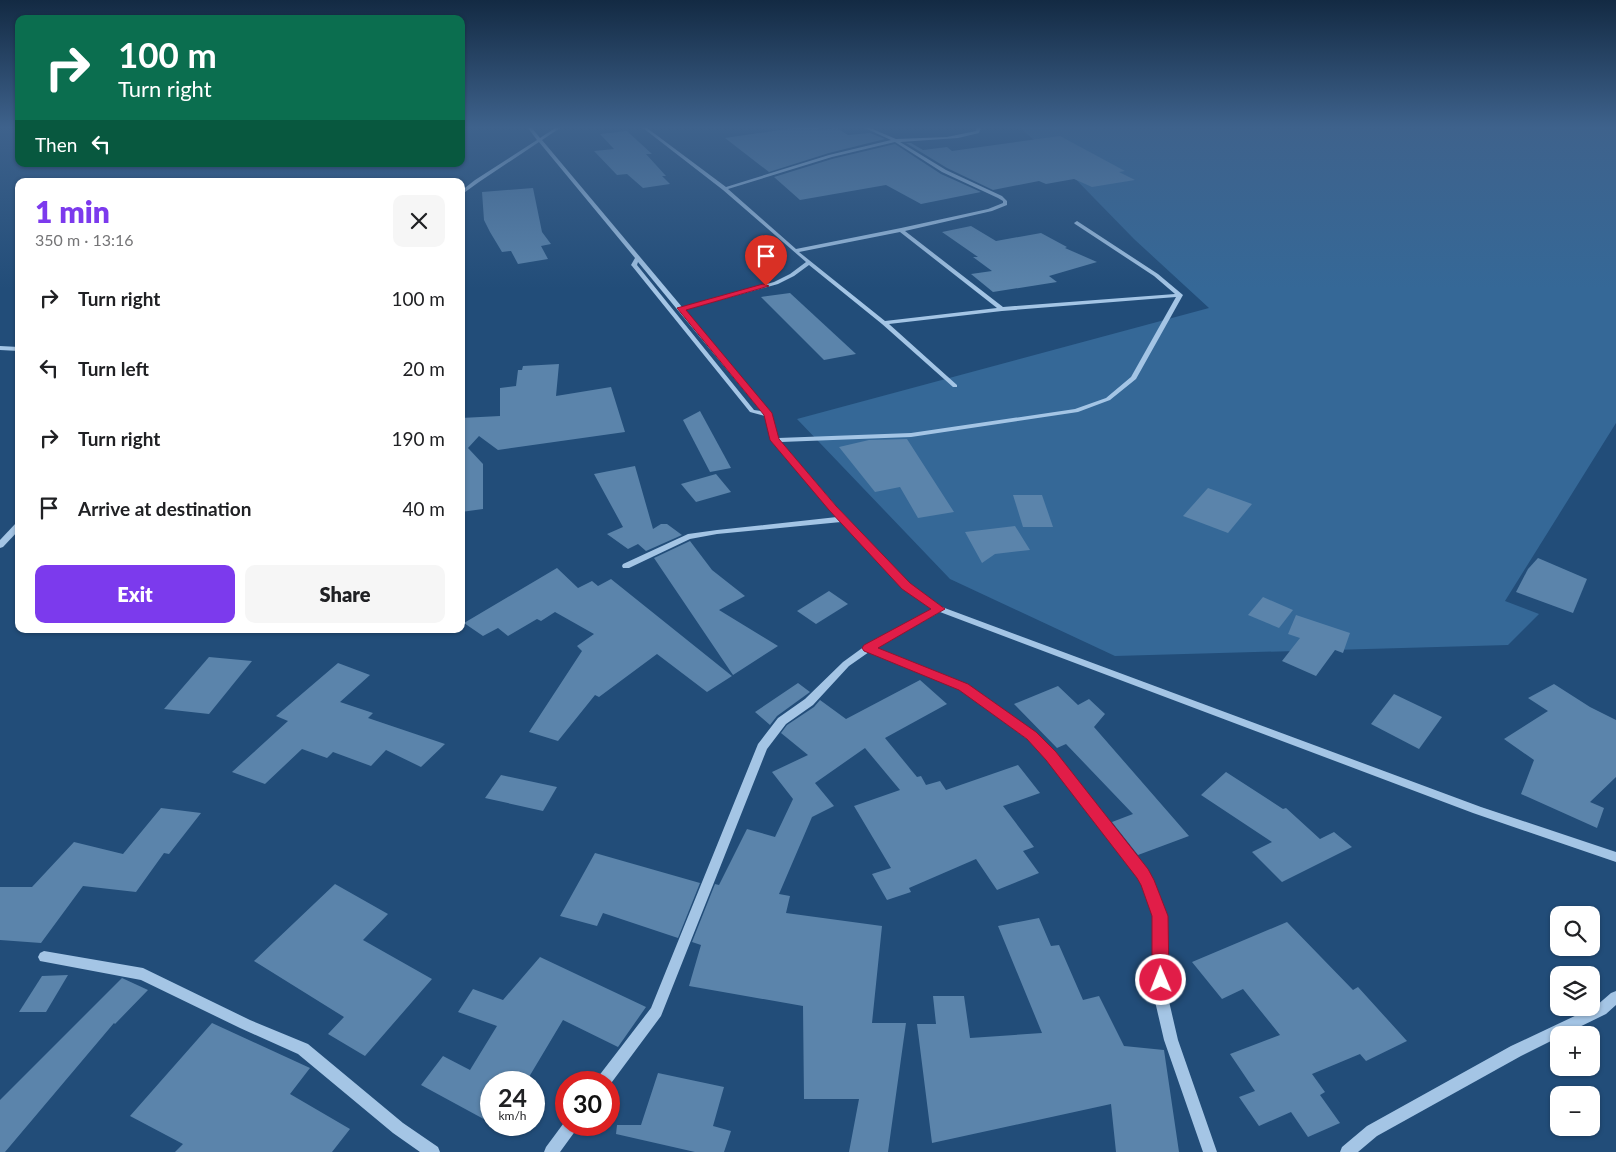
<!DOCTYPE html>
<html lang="en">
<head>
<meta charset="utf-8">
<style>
	body { margin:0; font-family:Lato,sans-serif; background:#f6f6f6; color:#202124; height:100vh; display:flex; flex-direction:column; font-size:19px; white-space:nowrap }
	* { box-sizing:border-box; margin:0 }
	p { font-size:16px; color:#757577 }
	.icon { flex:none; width:28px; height:28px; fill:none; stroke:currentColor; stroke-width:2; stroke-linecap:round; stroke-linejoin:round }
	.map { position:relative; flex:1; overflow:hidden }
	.panel { position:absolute; left:15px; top:178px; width:450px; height:455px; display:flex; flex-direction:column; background:#fff; border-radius:10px; box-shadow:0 1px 4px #0004 }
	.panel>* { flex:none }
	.banner { position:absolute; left:15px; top:15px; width:450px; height:152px; border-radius:10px; box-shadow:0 1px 4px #0004; background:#0b6e4f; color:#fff; overflow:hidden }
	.fabs { position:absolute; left:1550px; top:906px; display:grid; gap:10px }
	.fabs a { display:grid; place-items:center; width:50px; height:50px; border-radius:10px; background:#fff; box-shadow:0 1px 4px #0004; font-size:25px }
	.speed { position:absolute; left:480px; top:1071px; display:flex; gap:10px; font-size:25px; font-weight:700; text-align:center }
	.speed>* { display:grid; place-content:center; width:65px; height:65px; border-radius:50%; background:#fff; box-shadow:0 1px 4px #0004; line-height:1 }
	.speed small { font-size:12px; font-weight:400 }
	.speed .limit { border:8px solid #d22; background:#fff; color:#111 }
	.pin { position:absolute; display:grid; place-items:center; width:42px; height:42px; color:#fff; margin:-51px -21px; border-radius:50% 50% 50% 0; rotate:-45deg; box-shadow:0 0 5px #0007 }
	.pin .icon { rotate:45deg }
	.me { position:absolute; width:55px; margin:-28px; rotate:359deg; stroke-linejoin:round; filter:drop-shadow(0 0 4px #0008) }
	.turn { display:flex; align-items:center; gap:18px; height:105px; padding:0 20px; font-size:22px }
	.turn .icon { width:65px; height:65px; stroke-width:2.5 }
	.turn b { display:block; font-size:35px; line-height:42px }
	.then { display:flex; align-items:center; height:48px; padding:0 20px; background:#0003; gap:10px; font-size:19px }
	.round { display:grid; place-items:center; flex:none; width:52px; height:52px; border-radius:10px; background:#f6f6f6 }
	.headline { display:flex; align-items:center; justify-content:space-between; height:85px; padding:0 20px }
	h1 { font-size:30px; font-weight:800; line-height:38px; color:#7c3aed }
	.action { display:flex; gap:10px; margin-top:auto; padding:10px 20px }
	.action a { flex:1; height:58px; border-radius:10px; background:#7c3aed; color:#fff; font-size:20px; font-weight:800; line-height:58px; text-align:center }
	.action a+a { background:#f6f6f6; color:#202124 }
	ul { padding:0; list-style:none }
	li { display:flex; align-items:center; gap:15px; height:70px; padding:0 20px }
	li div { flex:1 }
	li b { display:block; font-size:19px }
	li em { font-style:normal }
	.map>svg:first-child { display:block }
	.green { fill:#356897 }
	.building { fill:#5b84ab }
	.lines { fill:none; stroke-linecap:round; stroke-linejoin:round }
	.minor { fill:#a4c5e5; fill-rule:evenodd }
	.route { fill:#e11d48; stroke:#92132f }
</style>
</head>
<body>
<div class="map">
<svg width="1616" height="1152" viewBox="0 0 1616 1152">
	<rect width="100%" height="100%" fill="#224d79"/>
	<polygon class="green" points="1020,128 1221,129 1616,128 1616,423 1505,601 1539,614 1508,645 1115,656 950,579 797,419 1209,308 1134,239 1054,157"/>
	<g class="building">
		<polygon points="794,128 818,128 820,130 837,128 848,135 870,133 885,139 829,153 769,172 725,138"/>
		<polygon points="627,131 652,154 646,154 666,176 662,176 670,184 643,188 627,174 617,175 594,151 614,149 600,134"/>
		<polygon points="1060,136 1125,171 1119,172 1135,180 1092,187 1074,179 1046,184 1039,181 993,190 947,168 906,143 911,143 923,150 947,147 952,151"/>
		<polygon points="895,144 941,174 981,192 921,204 886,185 800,200 774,177 832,159"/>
		<polygon points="533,188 542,232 551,244 541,246 548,259 518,264 511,251 502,252 490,232 484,220 482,192"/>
		<polygon points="971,226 996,241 1041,233 1067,247 1065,248 1097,262 1049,276 1057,282 993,292 971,274 992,271 973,257 978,257 942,232"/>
		<polygon points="790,293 856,354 824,360 761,297"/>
		<polygon points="559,364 556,396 611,387 625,432 498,450 479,436 468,448 483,464 483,509 461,512 461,418 500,416 500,388 516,386 518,370 522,370 523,366"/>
		<polygon points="700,411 731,468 710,472 683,420"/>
		<polygon points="907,439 954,512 918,518 900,487 875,492 839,447 869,440"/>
		<polygon points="635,466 653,529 661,524 667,524 682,535 646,551 638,544 628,549 607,534 623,527 594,474"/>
		<polygon points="716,474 731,492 696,502 681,484"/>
		<polygon points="1208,488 1252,504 1228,533 1183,516"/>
		<polygon points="1013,495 1042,495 1053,527 1023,527"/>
		<polygon points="1015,526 1030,550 995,554 982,563 965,532"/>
		<polygon points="690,541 712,570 745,596 719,610 778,646 733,675 654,558"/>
		<polygon points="1538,558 1587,579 1573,613 1516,592 1528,569"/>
		<polygon points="557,568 578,588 592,581 598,586 611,579 732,676 707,692 657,654 599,697 595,695 558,741 529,732 582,651 577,646 594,634 555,612 541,621 537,619 508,636 498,628 483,636 464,623"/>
		<polygon points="829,591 848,604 816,624 797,611"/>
		<polygon points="1263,597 1293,610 1279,628 1248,615"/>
		<polygon points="1296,615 1350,633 1343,653 1335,650 1316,676 1282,661 1300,638 1288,634"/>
		<polygon points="209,657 252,661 209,714 164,709"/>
		<polygon points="338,663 370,675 340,702 373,713 368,718 445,744 421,767 386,750 371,766 333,752 327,758 302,749 265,784 232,772 288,721 276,716"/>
		<polygon points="920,680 947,704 885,738 917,777 921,776 926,785 940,781 946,790 1018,765 1040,793 1003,806 1034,847 1023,851 1039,873 997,890 976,859 909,888 911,892 887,900 872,874 891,868 854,806 900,790 865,748 815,783 834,806 812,817 779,894 790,896 786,913 882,926 872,1023 906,1023 888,1152 849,1152 859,1099 804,1099 803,1006 689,986 701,945 692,942 715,884 719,885 747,829 775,837 793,799 772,772 808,755 781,733 787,725 814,707 820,700 846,719"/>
		<polygon points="798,683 810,692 777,716 770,725 755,712"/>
		<polygon points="1554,684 1590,707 1616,720 1616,777 1590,802 1604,808 1597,828 1521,794 1534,760 1504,739 1548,711 1528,698"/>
		<polygon points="1058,686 1078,705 1089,699 1105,714 1094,727 1189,836 1138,855 1112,822 1133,814 1066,744 1057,748 1014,704"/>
		<polygon points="1394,694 1442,717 1419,749 1371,724"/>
		<polygon points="1226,772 1283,809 1286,808 1320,839 1334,832 1352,847 1282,882 1252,852 1272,842 1201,795"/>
		<polygon points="501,775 557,787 543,811 485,798"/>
		<polygon points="161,808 201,813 169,854 164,853 136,892 83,886 41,943 0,940 0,887 32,887 74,842 123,854"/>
		<polygon points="595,853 700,883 678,938 603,913 597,926 560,916"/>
		<polygon points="335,884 388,914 363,940 432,979 365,1056 328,1034 344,1017 254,961"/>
		<polygon points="1039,918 1051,946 1059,945 1083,1000 1099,996 1124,1046 1164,1050 1179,1152 1116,1152 1111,1104 932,1143 917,1024 936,1024 933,996 964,996 970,1038 1042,1033 998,926"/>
		<polygon points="1287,922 1353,990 1358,987 1407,1041 1366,1061 1360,1054 1312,1074 1325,1092 1320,1095 1340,1123 1308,1137 1291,1112 1259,1126 1239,1097 1255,1091 1230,1054 1280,1035 1243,989 1222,999 1192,962"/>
		<polygon points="540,957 646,1007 618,1047 563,1020 526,1082 491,1082 491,1123 421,1085 443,1056 470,1070 497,1026 458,1012 473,989 503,1000"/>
		<polygon points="68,975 46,1012 19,1012 42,976"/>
		<polygon points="122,978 148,990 115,1024 114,1023 5,1152 0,1152 0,1100"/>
		<polygon points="212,1023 310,1068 290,1094 350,1129 332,1152 175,1152 183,1144 130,1116"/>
		<polygon points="658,1073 724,1087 713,1126 731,1131 724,1152 695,1152 616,1134 617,1125 641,1125"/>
	</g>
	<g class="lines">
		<g class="minor">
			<path d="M528 128H532L540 138 555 128H560L542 140 682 307 774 282 790 274 806 262 723 190 643 128H647L726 187 829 155 891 140 865 128H870L896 139 947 137 976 131 977 128H981L979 133 958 138 900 142 946 170 1002 196 1007 201V205L992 211 905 231 1003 307 1175 294 1154 276 1075 224 1074 223 1077 221 1158 274 1183 295 1136 379 1110 400 1078 412 911 437 781 442 836 506 909 584 942 607 1481 807 1616 852V862L1473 813 940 612 876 648 966 685 1035 733 1055 753 1147 870 1160 896 1166 916 1168 997 1178 1040 1217 1152H1203L1164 1040 1154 997V916L1148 896 1139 876 1047 759 1027 739 960 689 869 652 849 666 813 705 786 724 767 749 661 1016 609 1086V1082H596L598 1077 651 1008 758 744 778 718 805 699 843 662 865 646 932 609 903 588 841 522 717 534 690 539 629 568H623L622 566 623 564 688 534 717 530 837 517 772 442 765 416 750 412 632 266 631 265 635 258 539 142 479 182 461 195V191L475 180 537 140ZM895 142 942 172 998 198 1003 201V203L988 209 901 228 796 249 728 189 832 157ZM900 232 997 308 885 321 799 252ZM638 262 761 411 754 410 637 265ZM809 265 882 324 953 387H957V385L889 324 1002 311 1176 297 1131 377 1106 398 1075 409 911 433 778 438 771 413 684 310 778 284 794 276Z"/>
			<polygon points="0,346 19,347 19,351 0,350"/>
			<polygon points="16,523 19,523 19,530 3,547 0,548 0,540"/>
			<polygon points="44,951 143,968 250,1020 308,1044 403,1123 438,1147 440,1152 420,1152 393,1133 298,1054 240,1028 141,980 40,961 38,957 40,953"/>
			<polygon points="1616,991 1616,1005 1606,1014 1563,1035 1559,1035 1559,1037 1521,1056 1377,1136 1358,1152 1340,1152 1342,1147 1367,1126 1511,1046 1596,1006 1611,993"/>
			<polygon points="566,1120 566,1125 578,1125 576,1130 560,1152 544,1152 546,1147"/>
		</g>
	</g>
	<linearGradient id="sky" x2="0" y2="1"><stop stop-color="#132a43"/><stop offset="0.44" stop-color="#3e628c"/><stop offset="1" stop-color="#3e628c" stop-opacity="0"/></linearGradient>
	<rect width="1616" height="289" fill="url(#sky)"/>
	<polygon class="route" points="763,284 769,286 686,310 772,413 779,439 836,506 910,583 945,609 878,648 968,684 1036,732 1056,752 1148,869 1154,880 1168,916 1169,980 1167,986 1161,988 1155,986 1152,980 1152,916 1141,885 1137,878 1046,760 1027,739 959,690 864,651 862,648 864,645 931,609 902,589 829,510 770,440 764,415 677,308"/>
</svg>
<div class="fabs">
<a><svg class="icon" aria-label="search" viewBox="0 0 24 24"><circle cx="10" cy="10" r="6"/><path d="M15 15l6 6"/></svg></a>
<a><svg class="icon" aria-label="layers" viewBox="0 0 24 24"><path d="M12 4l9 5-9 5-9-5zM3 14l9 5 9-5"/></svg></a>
<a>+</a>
<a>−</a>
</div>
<div class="speed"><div>24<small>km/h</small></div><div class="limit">30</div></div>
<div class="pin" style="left:766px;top:286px;background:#d93025"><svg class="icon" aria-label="arrive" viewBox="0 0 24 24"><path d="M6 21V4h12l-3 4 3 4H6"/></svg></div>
<svg class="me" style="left:1161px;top:980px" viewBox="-20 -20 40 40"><circle r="17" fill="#e11d48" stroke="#fff" stroke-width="3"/><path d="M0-11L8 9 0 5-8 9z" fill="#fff"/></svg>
<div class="banner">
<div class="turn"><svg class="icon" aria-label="right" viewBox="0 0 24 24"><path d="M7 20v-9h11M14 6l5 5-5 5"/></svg><div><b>100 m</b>Turn right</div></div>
<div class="then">Then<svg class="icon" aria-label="left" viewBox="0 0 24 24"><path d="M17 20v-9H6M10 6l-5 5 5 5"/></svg></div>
</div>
<section class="panel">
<div class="headline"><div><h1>1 min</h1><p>350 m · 13:16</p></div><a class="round"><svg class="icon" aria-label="close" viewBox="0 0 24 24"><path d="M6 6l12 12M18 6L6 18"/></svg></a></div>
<ul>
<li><svg class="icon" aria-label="right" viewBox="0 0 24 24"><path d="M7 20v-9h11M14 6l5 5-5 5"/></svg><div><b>Turn right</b></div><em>100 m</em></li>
<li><svg class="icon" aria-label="left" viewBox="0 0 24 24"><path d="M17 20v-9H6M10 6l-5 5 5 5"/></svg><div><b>Turn left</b></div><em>20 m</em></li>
<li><svg class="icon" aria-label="right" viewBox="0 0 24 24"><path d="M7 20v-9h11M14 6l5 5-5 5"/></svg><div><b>Turn right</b></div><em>190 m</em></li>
<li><svg class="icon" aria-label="arrive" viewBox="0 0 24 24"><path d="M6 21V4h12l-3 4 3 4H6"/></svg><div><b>Arrive at destination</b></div><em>40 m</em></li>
</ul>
<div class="action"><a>Exit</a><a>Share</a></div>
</section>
</div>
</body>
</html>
